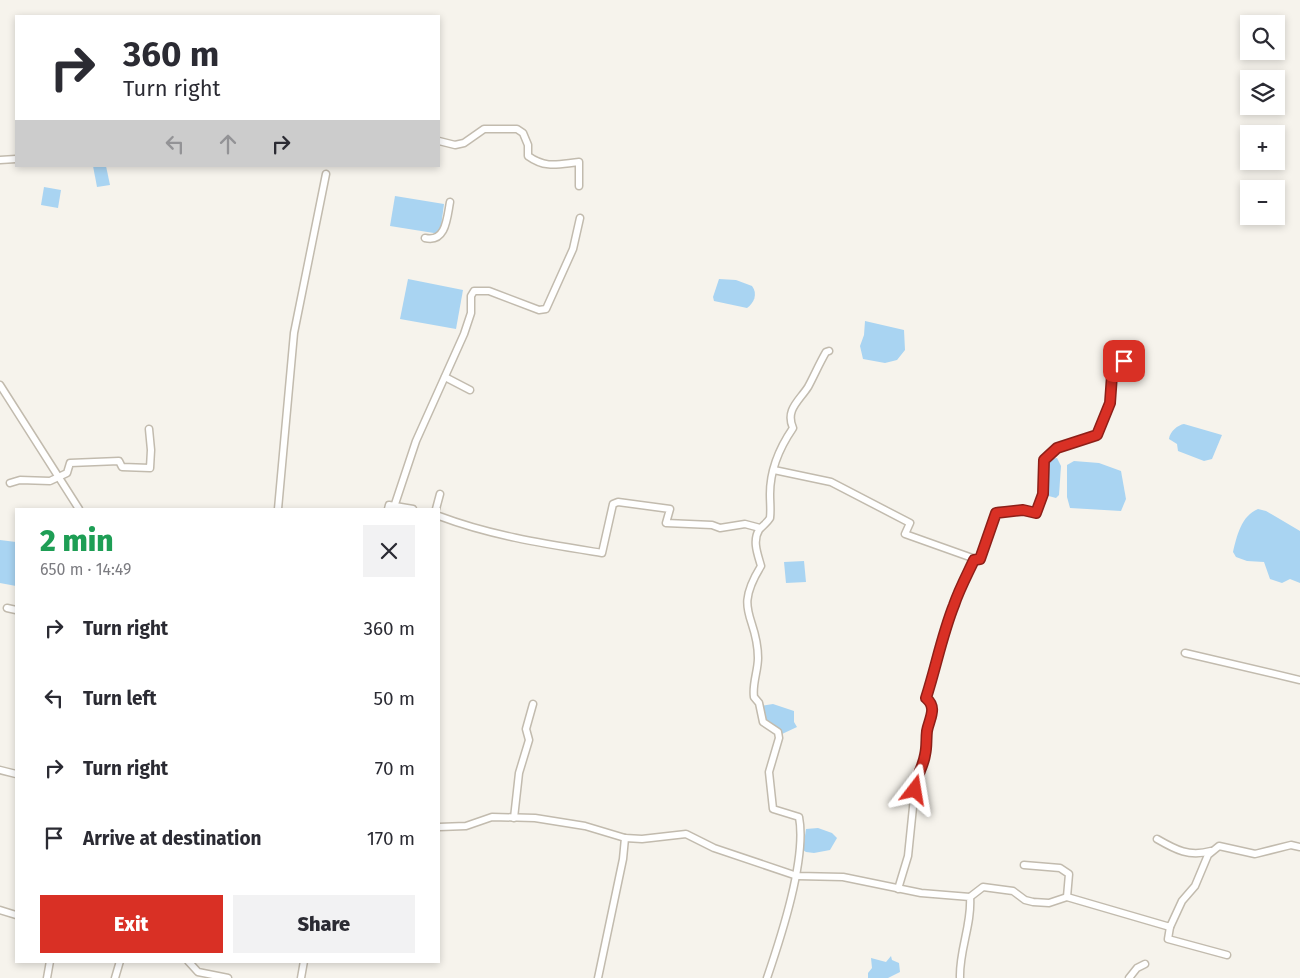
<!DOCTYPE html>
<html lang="en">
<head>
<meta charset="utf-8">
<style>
	body { margin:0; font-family:"Fira Sans",sans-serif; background:#f2f2f3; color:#2b2b33; height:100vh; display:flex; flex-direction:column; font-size:19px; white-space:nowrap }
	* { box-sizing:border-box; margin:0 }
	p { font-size:16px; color:#7c7c81 }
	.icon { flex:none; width:28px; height:28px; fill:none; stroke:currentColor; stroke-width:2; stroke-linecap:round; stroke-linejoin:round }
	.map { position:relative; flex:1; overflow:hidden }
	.side { position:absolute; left:15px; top:508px; width:425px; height:455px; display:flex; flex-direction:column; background:#fff; border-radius:0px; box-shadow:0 2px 8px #0003 }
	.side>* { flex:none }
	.top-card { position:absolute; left:15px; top:15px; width:425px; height:152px; border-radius:0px; box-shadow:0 2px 8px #0003; background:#fff; color:#2b2b33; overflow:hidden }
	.fabs { position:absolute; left:1240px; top:15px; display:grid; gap:10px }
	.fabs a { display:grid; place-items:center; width:45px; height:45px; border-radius:0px; background:#fff; box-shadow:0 2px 8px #0003; font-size:25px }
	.pin { position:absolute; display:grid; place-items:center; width:42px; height:42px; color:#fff; margin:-21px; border-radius:10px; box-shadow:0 2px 8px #0006 }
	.me { position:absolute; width:55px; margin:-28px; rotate:14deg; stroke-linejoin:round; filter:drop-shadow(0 0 4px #0008) }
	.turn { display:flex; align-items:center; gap:18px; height:105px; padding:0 25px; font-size:22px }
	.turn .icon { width:65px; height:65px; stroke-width:2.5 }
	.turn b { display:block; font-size:35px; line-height:42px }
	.lanes { display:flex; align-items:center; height:48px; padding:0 25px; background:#0003; justify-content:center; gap:25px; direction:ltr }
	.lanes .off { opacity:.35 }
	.round { display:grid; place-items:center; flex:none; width:52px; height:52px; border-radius:0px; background:#f2f2f3 }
	.summary { display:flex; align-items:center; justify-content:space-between; height:85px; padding:0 25px }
	h1 { font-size:30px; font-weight:800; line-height:38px; color:#1e9e55 }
	.cta { display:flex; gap:10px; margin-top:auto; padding:10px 25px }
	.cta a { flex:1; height:58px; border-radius:0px; background:#d93025; color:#fff; font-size:20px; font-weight:800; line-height:58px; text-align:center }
	.cta a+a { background:#f2f2f3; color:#2b2b33 }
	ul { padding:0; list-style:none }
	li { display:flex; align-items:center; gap:15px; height:70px; padding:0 25px }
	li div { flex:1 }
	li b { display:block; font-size:19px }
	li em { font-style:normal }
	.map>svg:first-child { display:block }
	.water { fill:#a9d4f2 }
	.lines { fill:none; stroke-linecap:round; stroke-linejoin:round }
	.minor-casing { stroke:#c2bbae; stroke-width:9 }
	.minor { stroke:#fff; stroke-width:6 }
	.route-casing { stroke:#8d1f18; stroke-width:12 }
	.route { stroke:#d93025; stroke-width:9 }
</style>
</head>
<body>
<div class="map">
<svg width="1300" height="978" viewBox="0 0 1300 978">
	<rect width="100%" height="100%" fill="#f6f3ec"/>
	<g class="water">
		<polygon points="93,166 106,166 110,185 97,187"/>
		<polygon points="44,187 61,190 58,208 41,205"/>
		<polygon points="395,196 444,204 440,234 390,226"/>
		<polygon points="408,279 463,290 456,329 400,319"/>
		<path d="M719 279 736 280 752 286C758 294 754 303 747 308L714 301 713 297Z"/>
		<polygon points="865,321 904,330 905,350 897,360 885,363 863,359 860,346 864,335"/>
		<path d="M1184 424 1222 435 1212 459 1204 461 1178 451 1177 444 1169 439C1170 431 1178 425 1184 424Z"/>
		<polygon points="1057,458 1061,466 1059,495 1056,498 1045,495 1046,462 1050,459"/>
		<polygon points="1074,461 1099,463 1121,471 1126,499 1121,511 1070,508 1067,497 1067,465"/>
		<path d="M1258 509 1266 511 1300 531V583L1290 579 1282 583 1270 579 1264 562 1247 561 1236 557 1233 552C1237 536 1241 516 1258 509Z"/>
		<polygon points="0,540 16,542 16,586 0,583"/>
		<polygon points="804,561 806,582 786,583 784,562"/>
		<polygon points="773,704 794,711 794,722 797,727 782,734 765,721 761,706"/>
		<polygon points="818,828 832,833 837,838 830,850 814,853 806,852 803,850 806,829"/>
		<polygon points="891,956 892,960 899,963 900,972 888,978 868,978 868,973 872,968 871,958 886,962"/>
	</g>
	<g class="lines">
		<defs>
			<g id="minor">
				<path d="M439 141 455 145 464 143 484 129H517L523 133 528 145V156C546 169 559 164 579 162V186"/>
				<polyline points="0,160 16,159"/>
				<path d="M425 238C446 243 447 218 450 202"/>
				<polyline points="445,377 470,390"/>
				<polyline points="0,385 79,509"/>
				<polyline points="774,470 831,482 910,523 905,534 978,560 998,511 1023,510 1035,513 1043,494 1044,460 1057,448 1097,435 1110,403 1112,375 1136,347"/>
				<polyline points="10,483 20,480 50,481 67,473 70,463 119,461 122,467 150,468 151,450 149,429"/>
				<polyline points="395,504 416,441 464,334 471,313 471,296 474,291 489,291 539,310 546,309 573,249 580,218"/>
				<polyline points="278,509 294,333 326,174"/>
				<polyline points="388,509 389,505 413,509"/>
				<polyline points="436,509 440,494"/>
				<path d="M439 516C492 536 546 544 602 553L613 504 618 502 670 509 666 523 712 525 720 528 745 524 760 528"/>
				<polyline points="7,608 16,610"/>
				<polyline points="1185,653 1300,680"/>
				<polyline points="0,770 16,774"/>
				<polyline points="514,818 519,773 529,740 526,729 533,704"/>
				<path d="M439 827 466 826 492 817 535 818 585 826 625 838 642 839 686 834 714 848 797 876 843 877 921 893 970 897C972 925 959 950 960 978"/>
				<path d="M1157 839C1176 850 1189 857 1211 851"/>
				<polyline points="1024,865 1060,868 1069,874 1067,897"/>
				<polyline points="898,889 908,856 916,778 925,757 927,729 932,718 932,706 926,698 954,605 974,560"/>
				<polyline points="970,897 983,887 1013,891 1025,900 1033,902 1049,903 1067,897 1170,927 1182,901 1195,886 1208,855 1219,846 1255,854 1291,845 1300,847"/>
				<polyline points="0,910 16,915"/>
				<polyline points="1170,927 1168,939 1227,955"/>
				<polyline points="188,961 198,972 228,978"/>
				<polyline points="47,978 50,961"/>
				<polyline points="115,978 120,961"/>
				<polyline points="301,978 304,961"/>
				<polyline points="598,978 623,859 625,838"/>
				<path d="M767 978C781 937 807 858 799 817L773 809 769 772 779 738 778 732 763 722 759 703 754 697C752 684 758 671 758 658 758 615 732 613 761 566 758 555 752 541 759 530 762 526 767 523 770 518 771 510 770 503 770 494 770 471 780 447 793 428 785 410 799 401 808 387 814 376 819 364 826 352L829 351"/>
				<polyline points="1129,978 1137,968 1145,964"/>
			</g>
		</defs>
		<use href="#minor" class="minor-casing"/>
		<use href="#minor" class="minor"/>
	</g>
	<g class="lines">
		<defs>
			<path id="route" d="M915 790C916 775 923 768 925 755 927 747 926 739 927 731 929 719 938 708 926 698 936 667 942 635 954 605 959 590 967 575 974 560L980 559 996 513 1023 510 1036 513 1043 494 1044 460 1057 448 1097 435 1110 403 1112 375 1124 361"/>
		</defs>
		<use href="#route" class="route-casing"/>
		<use href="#route" class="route"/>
	</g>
</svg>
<div class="fabs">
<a><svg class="icon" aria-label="search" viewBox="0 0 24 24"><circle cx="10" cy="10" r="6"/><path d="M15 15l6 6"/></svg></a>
<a><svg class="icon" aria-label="layers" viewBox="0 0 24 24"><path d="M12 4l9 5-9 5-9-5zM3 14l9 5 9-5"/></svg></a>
<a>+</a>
<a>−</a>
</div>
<div class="pin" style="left:1124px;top:361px;background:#d93025"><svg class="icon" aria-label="arrive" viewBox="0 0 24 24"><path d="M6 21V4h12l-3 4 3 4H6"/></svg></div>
<svg class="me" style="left:915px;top:790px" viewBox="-20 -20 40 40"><path d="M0-17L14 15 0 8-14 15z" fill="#d93025" stroke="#fff" stroke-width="4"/></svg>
<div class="top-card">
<div class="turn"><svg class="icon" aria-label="right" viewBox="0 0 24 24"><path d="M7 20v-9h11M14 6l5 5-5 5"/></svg><div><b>360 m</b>Turn right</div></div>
<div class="lanes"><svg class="icon off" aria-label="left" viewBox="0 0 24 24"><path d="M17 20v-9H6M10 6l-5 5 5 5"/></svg><svg class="icon off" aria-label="ahead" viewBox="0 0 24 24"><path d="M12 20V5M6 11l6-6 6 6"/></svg><svg class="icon" aria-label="right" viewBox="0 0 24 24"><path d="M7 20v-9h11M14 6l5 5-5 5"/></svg></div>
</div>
<section class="side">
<div class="summary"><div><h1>2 min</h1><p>650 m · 14:49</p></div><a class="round"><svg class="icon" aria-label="close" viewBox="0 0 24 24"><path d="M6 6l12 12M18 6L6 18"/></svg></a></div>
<ul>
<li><svg class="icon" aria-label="right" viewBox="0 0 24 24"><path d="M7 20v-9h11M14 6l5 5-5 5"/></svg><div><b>Turn right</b></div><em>360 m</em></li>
<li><svg class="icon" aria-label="left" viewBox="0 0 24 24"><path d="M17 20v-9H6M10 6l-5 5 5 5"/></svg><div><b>Turn left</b></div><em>50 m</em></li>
<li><svg class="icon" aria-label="right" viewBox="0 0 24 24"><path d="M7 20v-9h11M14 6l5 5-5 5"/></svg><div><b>Turn right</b></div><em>70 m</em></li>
<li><svg class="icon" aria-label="arrive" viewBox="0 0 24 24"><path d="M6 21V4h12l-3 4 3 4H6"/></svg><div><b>Arrive at destination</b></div><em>170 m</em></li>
</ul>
<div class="cta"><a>Exit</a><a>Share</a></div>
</section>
</div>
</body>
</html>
